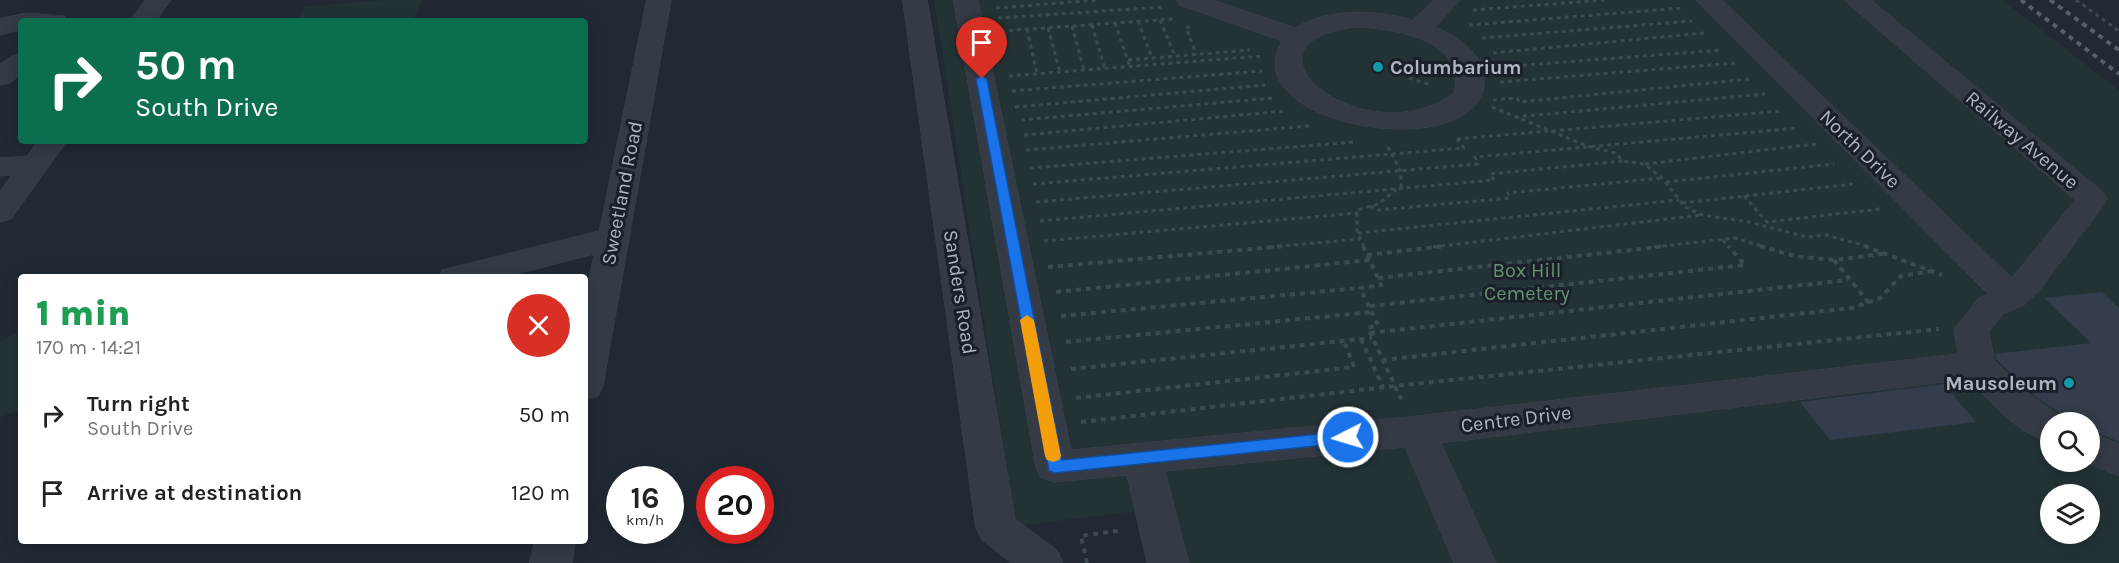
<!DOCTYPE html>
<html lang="en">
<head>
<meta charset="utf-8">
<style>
	body { margin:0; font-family:Karla,sans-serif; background:#f2f2f2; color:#222; height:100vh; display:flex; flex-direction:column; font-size:22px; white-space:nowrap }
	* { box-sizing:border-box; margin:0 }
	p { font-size:20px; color:#767676 }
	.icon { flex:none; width:33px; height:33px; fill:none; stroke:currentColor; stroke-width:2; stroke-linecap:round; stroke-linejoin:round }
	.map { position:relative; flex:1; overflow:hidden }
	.sheet { position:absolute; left:18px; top:274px; width:570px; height:270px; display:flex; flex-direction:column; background:#fff; border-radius:6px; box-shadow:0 3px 15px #0003 }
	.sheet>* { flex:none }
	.top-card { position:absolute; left:18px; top:18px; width:570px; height:126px; border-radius:6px; box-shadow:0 3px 15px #0003; background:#0b6e4f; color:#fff; overflow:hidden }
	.buttons { position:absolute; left:2040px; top:412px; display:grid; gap:12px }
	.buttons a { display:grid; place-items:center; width:60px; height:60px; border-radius:50%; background:#fff; box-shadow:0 3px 15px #0003; font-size:30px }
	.speed { position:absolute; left:606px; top:466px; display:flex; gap:12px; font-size:30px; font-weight:700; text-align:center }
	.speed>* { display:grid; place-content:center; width:78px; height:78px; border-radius:50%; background:#fff; box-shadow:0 3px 15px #0003; line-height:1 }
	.speed small { font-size:15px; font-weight:400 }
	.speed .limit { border:9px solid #d22; background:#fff; color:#111 }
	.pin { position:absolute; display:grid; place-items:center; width:51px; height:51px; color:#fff; margin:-62px -26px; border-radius:50% 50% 50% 0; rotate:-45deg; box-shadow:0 0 6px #0007 }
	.pin .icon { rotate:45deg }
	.me { position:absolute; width:66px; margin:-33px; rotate:265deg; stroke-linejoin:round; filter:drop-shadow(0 0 4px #0008) }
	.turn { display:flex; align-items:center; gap:21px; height:126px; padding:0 18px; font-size:27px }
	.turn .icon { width:78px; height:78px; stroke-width:2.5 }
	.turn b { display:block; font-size:42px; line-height:51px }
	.round { display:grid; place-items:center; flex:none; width:63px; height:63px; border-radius:32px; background:#f2f2f2 }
	.headline { display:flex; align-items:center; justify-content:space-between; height:102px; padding:0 18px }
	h1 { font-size:36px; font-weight:800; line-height:45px; color:#1e9e55 }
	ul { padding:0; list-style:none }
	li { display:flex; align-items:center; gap:18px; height:78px; padding:0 18px }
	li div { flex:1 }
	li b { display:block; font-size:22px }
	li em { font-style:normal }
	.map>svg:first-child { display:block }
	.green { fill:#233335; fill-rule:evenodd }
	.building { fill:#333d4b }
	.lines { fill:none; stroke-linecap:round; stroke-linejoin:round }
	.minor-casing { stroke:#3e444e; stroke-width:1 }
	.path-far1 { stroke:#3b4c4e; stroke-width:3; stroke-dasharray:4 4; stroke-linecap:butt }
	.path { stroke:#3b4c4e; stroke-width:4; stroke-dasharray:5 5; stroke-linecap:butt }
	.minor { fill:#343b45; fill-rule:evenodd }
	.rail { stroke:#565f6c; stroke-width:4; stroke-dasharray:5 5; stroke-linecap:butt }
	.route { fill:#1a73e8; stroke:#114b97; stroke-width:1.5 }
	.slow { fill:#f59e0b }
	.culture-dot { fill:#0f9aa8; stroke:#1a2029; stroke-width:2 }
	.labels { text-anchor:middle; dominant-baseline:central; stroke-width:6; stroke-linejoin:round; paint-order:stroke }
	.poi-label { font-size:20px; font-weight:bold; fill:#aeb5c2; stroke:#1a2029; text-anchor:start }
	.street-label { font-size:20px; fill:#aeb5c2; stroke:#1a2029 }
	.park-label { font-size:20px; fill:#689072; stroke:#1a2029 }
</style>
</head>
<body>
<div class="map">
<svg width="2119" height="563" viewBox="0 0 2119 563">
	<rect width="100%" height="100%" fill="#212934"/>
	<g class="green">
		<polygon points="384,0 422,0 413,21 296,21 304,7"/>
		<path d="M934 0H2002L2119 90V563H1149L1137 511 1016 526ZM2050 423H2090V462H2050ZM2050 495H2090V534H2050Z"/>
		<polygon points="21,331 21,410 0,417 0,341"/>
	</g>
	<g class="building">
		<polygon points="2102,292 2119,308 2119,442 2096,432 2075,411 2060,413 2031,393 1996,359 1995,354 2091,343 2044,298"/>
		<polygon points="1944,384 1976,422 1830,440 1800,402"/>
	</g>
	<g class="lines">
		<defs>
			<g id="minor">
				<polygon points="146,0 171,0 156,21 130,21"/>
				<polygon points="647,0 671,0 603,386 598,396 585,400 585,299 594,254 501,278 438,278 442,270 599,231"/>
				<polygon points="903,0 927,0 1015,519 1057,550 1063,563 1011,563 982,540 976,528"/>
				<path d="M954 0H978L1071 450 1417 416 1958 354 1954 329 1979 298 1988 294 1696 0H1722L2012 278 2075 200 1844 0H1871L2103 192 2107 199 2103 206 2038 292 2024 305 2003 314 1989 331 1994 360 2030 395 2063 418 2066 423H2050V442C2017 434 1992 403 1969 379L1441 443 1496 563H1454L1405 447 1165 471 1189 563H1147L1127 475 1055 482 1041 478 1036 467Z"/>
				<path d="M1177 0H1213L1295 28C1331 7 1374 10 1413 20L1434 0H1460L1435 27C1455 35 1482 52 1484 77 1491 168 1230 129 1282 41L1180 5ZM1354 27C1393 28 1467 39 1454 93 1366 158 1224 44 1354 27Z"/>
				<polygon points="27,13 64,16 68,21 21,21 21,30 0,35 0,19"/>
				<polygon points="21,54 21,74 10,83 0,85 0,64 12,56"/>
				<polygon points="38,141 67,141 11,219 0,222 0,191 12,175 0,176 0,158 27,156"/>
				<polygon points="2090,432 2119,444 2119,476 2086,462 2090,462"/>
				<polygon points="535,542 575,542 572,563 530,563"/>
			</g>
		</defs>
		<use href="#minor" class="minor-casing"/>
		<g class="path-far1">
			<polyline points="2076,0 2119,31"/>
			<polyline points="996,8 1098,0"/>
			<polyline points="1473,10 1605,0"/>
			<polyline points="998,18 1164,7"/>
			<polyline points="1160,20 1175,56"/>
			<polyline points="1138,21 1152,58"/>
			<polyline points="1115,23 1130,67"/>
			<polyline points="1092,25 1105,69"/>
			<polyline points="1469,25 1682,8"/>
			<polyline points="1072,26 1084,70"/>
			<polyline points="1190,27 1186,27 1196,54"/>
			<polyline points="1048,28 1060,72"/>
			<polyline points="1027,29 1037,74"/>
			<polyline points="1001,31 1173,19"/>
			<polyline points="1482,38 1692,21"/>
			<polyline points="1493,53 1704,33"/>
			<polyline points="1128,60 1250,50"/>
			<polyline points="1499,67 1722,50"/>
			<polyline points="1009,76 1262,56"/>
			<polyline points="1409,78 1431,85"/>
			<polyline points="1500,82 1735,63"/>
			<polyline points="1012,91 1262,71"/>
			<polyline points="1493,100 1517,98 1519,102 1750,79"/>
			<polyline points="1015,107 1265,85"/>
			<polyline points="1492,107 1587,146 1615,153 1623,161 1644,164 1662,178 1685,207 1702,215 1749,222 1807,237 1826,235 1870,247"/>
			<polyline points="1515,117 1765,94"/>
			<polyline points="1021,120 1273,98"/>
			<polyline points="1552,131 1781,111"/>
			<polyline points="1024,135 1285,111"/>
			<polyline points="1457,139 1548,131"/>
			<polyline points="1026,150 1309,126"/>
			<polyline points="1645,164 1816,144"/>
			<polyline points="1030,168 1354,142"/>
			<polyline points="1666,182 1834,164"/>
			<polyline points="1033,184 1464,148 1457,139"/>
			<polyline points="1744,196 1767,222 1880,209"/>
			<polyline points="1036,202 1478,164 1475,157 1798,128"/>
			<polyline points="1682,203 1854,184"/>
			<polyline points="1370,206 1378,210 1510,198 1508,193 1662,178"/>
			<polyline points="1040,221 1494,180 1490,174 1623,161"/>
			<polyline points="1358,233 1679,200"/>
			<polyline points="1723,240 1729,247"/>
			<polyline points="1044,241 1357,213"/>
			<polyline points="1270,247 1360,239"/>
			<polyline points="1364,247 1357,231 1357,210 1378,204 1401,186 1401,172 1387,145"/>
			<polyline points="1433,247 1701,215"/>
			<polyline points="1654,247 1735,238 1765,247"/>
		</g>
		<g class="path">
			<polyline points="1363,246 1381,285 1360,288 1378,325 1368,328 1402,401"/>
			<polyline points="1760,246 1795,256 1834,260 1888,253"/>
			<polyline points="1864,246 1942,275"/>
			<polyline points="1367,255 1445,246"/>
			<polyline points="1834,260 1869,303"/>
			<polyline points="1048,267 1286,246"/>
			<polyline points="1378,278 1667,246"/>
			<polyline points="1056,292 1370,260"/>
			<polyline points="1370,306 1745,265 1728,246"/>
			<polyline points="1061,316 1360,288"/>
			<polyline points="1370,333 1848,280"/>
			<polyline points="1361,339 1383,387"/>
			<polyline points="1066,342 1372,312"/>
			<polyline points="1382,360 1852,308 1880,298 1901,276 1932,271"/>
			<polyline points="1071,369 1372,338"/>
			<polyline points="1076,398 1354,367 1344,341"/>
			<polyline points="1081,422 1395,386 1939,329"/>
			<polyline points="1087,563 1081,536 1123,530"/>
		</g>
		<use href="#minor" class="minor"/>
		<g class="rail">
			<polyline points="2021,0 2119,74"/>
			<polyline points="2050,0 2119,50"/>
		</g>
	</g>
	<polygon class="route" points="982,75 987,79 1062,460 1348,431 1354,433 1356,437 1354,442 1055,473 1049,471 976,79"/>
	<polygon class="slow" points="1027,315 1034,320 1061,456 1059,460 1053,462 1047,460 1045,456 1020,320"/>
	<g class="culture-dot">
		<circle cx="1378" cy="67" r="6"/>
		<circle cx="2069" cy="383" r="6"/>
	</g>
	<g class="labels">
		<g class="poi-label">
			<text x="1390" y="67">Columbarium</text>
			<text x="2057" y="383" text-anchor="end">Mausoleum</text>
		</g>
		<g class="street-label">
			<text transform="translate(2022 140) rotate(40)">Railway Avenue</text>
			<text transform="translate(1860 149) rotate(44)">North Drive</text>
			<text transform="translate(622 193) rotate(-79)">Sweetland Road</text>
			<text transform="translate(960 292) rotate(81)">Sanders Road</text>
			<text transform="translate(1516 419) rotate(-7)">Centre Drive</text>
		</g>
		<g class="park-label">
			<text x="1527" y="270">Box Hill<tspan x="1527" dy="23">Cemetery</tspan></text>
		</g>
	</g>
</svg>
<div class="buttons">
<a><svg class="icon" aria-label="search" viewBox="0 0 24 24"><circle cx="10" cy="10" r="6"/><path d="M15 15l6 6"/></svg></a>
<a><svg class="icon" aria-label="layers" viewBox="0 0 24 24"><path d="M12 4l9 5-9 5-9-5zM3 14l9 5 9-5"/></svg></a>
</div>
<div class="speed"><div>16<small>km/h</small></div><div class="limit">20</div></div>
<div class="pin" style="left:982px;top:79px;background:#d93025"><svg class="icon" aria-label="arrive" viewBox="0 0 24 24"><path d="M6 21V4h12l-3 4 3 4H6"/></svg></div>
<svg class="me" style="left:1348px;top:437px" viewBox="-20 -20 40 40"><circle r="17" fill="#1a73e8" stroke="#fff" stroke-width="3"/><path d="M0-11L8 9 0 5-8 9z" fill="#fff"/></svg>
<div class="top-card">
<div class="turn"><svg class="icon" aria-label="right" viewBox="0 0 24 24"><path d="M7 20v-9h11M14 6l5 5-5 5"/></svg><div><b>50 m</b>South Drive</div></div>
</div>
<section class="sheet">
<div class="headline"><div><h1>1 min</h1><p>170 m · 14:21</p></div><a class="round" style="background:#d93025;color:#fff"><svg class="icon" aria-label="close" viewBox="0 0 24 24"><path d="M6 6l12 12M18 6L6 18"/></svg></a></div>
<ul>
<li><svg class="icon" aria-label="right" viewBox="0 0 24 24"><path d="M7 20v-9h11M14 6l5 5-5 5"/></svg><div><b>Turn right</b><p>South Drive</p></div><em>50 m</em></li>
<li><svg class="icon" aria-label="arrive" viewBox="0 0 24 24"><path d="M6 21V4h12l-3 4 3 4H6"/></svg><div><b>Arrive at destination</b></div><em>120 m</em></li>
</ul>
</section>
</div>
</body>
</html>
